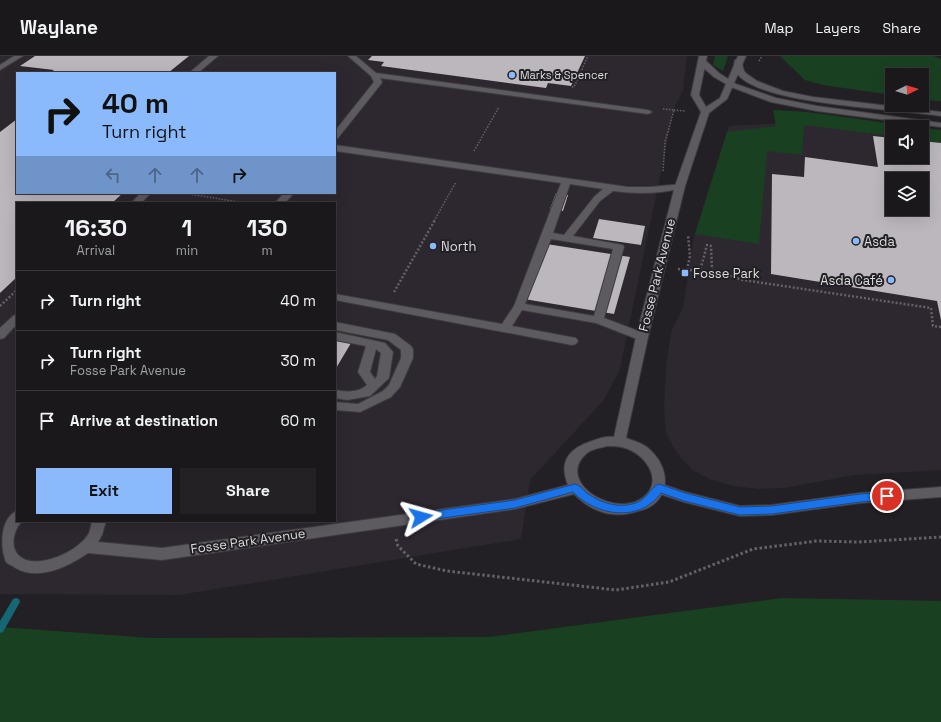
<!DOCTYPE html>
<html lang="en">
<head>
<meta charset="utf-8">
<style>
	body { margin:0; font-family:"Space Grotesk",sans-serif; background:#232124; color:#f1f3f6; height:100vh; display:flex; flex-direction:column; font-size:15px; white-space:nowrap }
	* { box-sizing:border-box; margin:0 }
	p { font-size:13px; color:#9fa0a3 }
	.icon { flex:none; width:22px; height:22px; fill:none; stroke:currentColor; stroke-width:2; stroke-linecap:round; stroke-linejoin:round }
	.map { position:relative; flex:1; overflow:hidden }
	.sheet { position:absolute; left:16px; top:146px; width:320px; height:320px; display:flex; flex-direction:column; background:#1a181b; border-radius:0px; box-shadow:0 4px 16px #0002,0 0 0 1px #38373a }
	.sheet>* { flex:none }
	.banner { position:absolute; left:16px; top:16px; width:320px; height:122px; border-radius:0px; box-shadow:0 4px 16px #0002,0 0 0 1px #38373a; background:#8abafc; color:#111; overflow:hidden }
	.needle { width:26px; rotate:85deg }
	.controls { position:absolute; left:885px; top:12px; display:grid; gap:8px }
	.controls a { display:grid; place-items:center; width:44px; height:44px; border-radius:0px; background:#1a181b; box-shadow:0 4px 16px #0002,0 0 0 1px #38373a; font-size:20px }
	.pin { position:absolute; display:grid; place-items:center; width:34px; height:34px; color:#fff; margin:-17px; border:2px solid #fff; border-radius:50%; box-shadow:0 1px 4px #0007 }
	.me { position:absolute; width:44px; margin:-22px; rotate:82deg; stroke-linejoin:round; filter:drop-shadow(0 0 3px #0008) }
	.turn { display:flex; align-items:center; gap:14px; height:84px; padding:0 20px; font-size:18px }
	.turn .icon { width:52px; height:52px; stroke-width:2.5 }
	.turn b { display:block; font-size:28px; line-height:34px }
	.lanes { display:flex; align-items:center; height:38px; padding:0 20px; background:#0003; justify-content:center; gap:20px; direction:ltr }
	.lanes .off { opacity:.35 }
	.eta { display:flex; justify-content:space-evenly; align-items:center; height:68px; text-align:center }
	.eta b { font-size:24px; font-weight:700; line-height:28px }
	.primary-button { display:flex; gap:8px; margin-top:auto; padding:8px 20px }
	.primary-button a { flex:1; height:46px; border-radius:0px; background:#8abafc; color:#111; font-size:16px; font-weight:700; line-height:46px; text-align:center }
	.primary-button a+a { background:#232124; color:#f1f3f6 }
	ul { padding:0; list-style:none }
	li { display:flex; align-items:center; gap:12px; height:60px; padding:0 20px; border-top:1px solid #38373a }
	li div { flex:1 }
	li b { display:block; font-size:15px }
	li em { font-style:normal }
	header { display:flex; align-items:center; gap:24px; box-sizing:border-box; height:56px; padding:0 20px; background:#1a181b; border-bottom:1px solid #38373a }
	header strong { font-size:19px }
	nav { display:flex; gap:22px; margin-inline-start:auto; font-size:14px }
	.map>svg:first-child { display:block }
	.built { fill:#2d2730; fill-rule:evenodd }
	.green { fill:#194121 }
	.lines { fill:none; stroke-linecap:round; stroke-linejoin:round }
	.stream { fill:#166774; fill-rule:evenodd }
	.building { fill:#bbb7bd; fill-rule:evenodd }
	.service-casing { stroke:#3e3b3f; stroke-width:2 }
	.minor-casing { stroke:#3e3b3f; stroke-width:2 }
	.tertiary-casing { stroke:#3e3b3f; stroke-width:2 }
	.path-far2 { stroke:#646266; stroke-width:1.5; stroke-dasharray:1.5 1.5; stroke-linecap:butt }
	.path-far1 { stroke:#646266; stroke-width:2.5; stroke-dasharray:2 2; stroke-linecap:butt }
	.path { stroke:#646266; stroke-width:3; stroke-dasharray:2.5 2.5; stroke-linecap:butt }
	.service { fill:#5e5b60; fill-rule:evenodd }
	.minor { fill:#5e5b60; fill-rule:evenodd }
	.tertiary { fill:#5e5b60; fill-rule:evenodd }
	.route { fill:#1a73e8; stroke:#114b97 }
	.poi-dot { fill:#8abafc; stroke:#222024; stroke-width:1.5 }
	.labels { text-anchor:middle; dominant-baseline:central; stroke-width:4; stroke-linejoin:round; paint-order:stroke }
	.far-poi-label { font-size:11px; fill:#dcdadd; stroke:#222024; text-anchor:start }
	.poi-label { font-size:13px; fill:#dcdadd; stroke:#222024; text-anchor:start }
	.street-label { font-size:13px; fill:#dcdadd; stroke:#222024 }
</style>
</head>
<body>
<header>
<strong>Waylane</strong>
<nav><a>Map</a><a>Layers</a><a>Share</a></nav>
</header>
<div class="map">
<svg width="941" height="666" viewBox="0 0 941 666">
	<rect width="100%" height="100%" fill="#222024"/>
	<g class="built">
		<path d="M0 0H687L683 34 674 53 620 313 604 344 530 424 521 483 179 539 0 538ZM17 17H335V137H17ZM17 147H335V465H17Z"/>
		<path d="M802 66 892 79V101H922V83L941 85V414L855 419 784 432 758 433 734 430 712 424 694 415 681 402 673 391 666 376 664 352 666 311 671 276 683 252 694 180 729 70ZM892 123H922V153H892Z"/>
	</g>
	<g class="green">
		<polygon points="715,0 728,0 723,15 713,9"/>
		<polygon points="780,0 933,0 941,3 941,45 922,44 922,19 892,19 892,39 823,29 805,24"/>
		<polygon points="773,54 807,56 916,71 892,71 892,80 804,69 802,99 767,95 759,188 695,178 727,76 776,70"/>
		<polygon points="922,72 941,74 941,87 922,84"/>
		<polygon points="782,542 941,545 941,666 0,666 0,571 151,582 489,581"/>
	</g>
	<g class="lines">
		<polygon class="stream" points="16,542 19,543 20,546 3,576 0,577 0,565 13,543"/>
	</g>
	<g class="building">
		<polygon points="35,0 189,0 168,17 50,17 54,14 20,10"/>
		<polygon points="372,0 585,0 571,30 548,27 546,32 381,10 384,6 368,4"/>
		<polygon points="17,63 17,137 123,137 112,147 17,147 17,221 0,237 0,76"/>
		<path d="M873 80 892 82V101H922V85L941 87V264L937 245 771 218 772 118 804 121 805 101 878 111ZM892 123H922V153H892Z"/>
		<polygon points="556,137 568,139 563,155 550,153"/>
		<polygon points="599,163 645,170 641,189 593,182"/>
		<polygon points="540,187 630,201 614,258 518,242"/>
		<polygon points="335,284 351,287 335,314"/>
	</g>
	<g class="lines">
		<defs>
			<g id="service">
				<polygon points="14,0 23,0 0,14 0,9"/>
				<polygon points="209,0 218,0 198,17 189,17"/>
				<polygon points="348,0 356,0 376,17 648,54 652,56 648,58 380,22 382,26 381,28 338,82 335,83 335,75 374,26 371,20"/>
				<polygon points="699,4 705,4 719,17 736,28 776,42 817,50 941,67 941,71 817,55 771,46 731,31 714,21 699,8"/>
				<path d="M335 89 628 131H650L683 128 685 130 683 132C660 138 636 138 613 135L600 145 573 180 623 189 624 191 604 262 646 278 648 281 646 284 642 285 596 267 522 254 512 270 576 282 578 285 576 288 572 289 335 244V238L502 268 514 250 561 127 335 95ZM570 128 603 133 594 141 564 179 553 177ZM551 183 613 193 594 260 525 248Z"/>
				<polygon points="141,137 151,137 141,147 131,147"/>
				<polygon points="284,137 294,137 285,147 275,147"/>
				<polygon points="17,258 17,268 4,282 0,283 0,272 13,260"/>
				<polygon points="335,266 395,278 411,290 413,293 413,302 400,331 391,341 360,356 335,354 335,346 358,348 383,335 389,329 401,302 401,294 388,284 335,274"/>
				<path d="M335 276 385 287 393 296 389 322 370 340 347 344 335 342V334C346 336 358 337 367 329L358 316 366 290 335 284ZM376 293 381 297 377 320 375 323 370 316Z"/>
			</g>
			<g id="minor">
				<path d="M735 4H741L744 15 747 18 757 25 783 35 813 41 941 56V60C920 57 898 55 877 53 855 50 723 42 735 4Z"/>
				<polygon points="659,427 685,436 740,450 772,449 860,437 941,431 941,441 860,447 772,459 740,460 684,446 654,436 652,432 654,428"/>
			</g>
			<path id="tertiary" d="M699 0H707L699 39 706 51 720 42 738 0H746L727 43 709 57 685 130 648 281 626 382C634 385 642 387 648 392 665 406 673 432 654 448 648 453 642 454 635 456 611 463 591 455 574 438L515 453 162 504 88 497C68 511 37 526 14 511 11 509 8 508 6 506 0 491 0 462 17 455V465H22C12 476 8 497 26 504 45 510 79 495 89 477 90 474 91 469 92 465H106L102 479 98 486 162 492 515 443 568 429C558 405 570 392 592 385 600 382 606 380 614 381L636 281 675 130 701 56 691 39ZM607 390C615 390 623 390 630 394 646 401 661 422 647 438 621 467 552 427 587 397 592 393 600 392 607 390Z"/>
		</defs>
		<use href="#service" class="service-casing"/>
		<use href="#minor" class="minor-casing"/>
		<use href="#tertiary" class="tertiary-casing"/>
		<g class="path-far2">
			<polyline points="759,5 762,0"/>
			<polyline points="572,31 574,31 588,0"/>
			<polyline points="663,53 674,54 665,86 663,116"/>
			<polyline points="674,54 685,55"/>
			<polyline points="474,95 499,51"/>
			<polyline points="183,137 245,147"/>
			<polyline points="434,165 456,126"/>
		</g>
		<g class="path-far1">
			<polyline points="678,213 700,215 707,189 711,190 712,214 743,224 931,252 933,270 941,271"/>
			<polyline points="687,214 690,200 688,179"/>
			<polyline points="394,236 435,164"/>
			<polyline points="0,250 17,234"/>
		</g>
		<polyline class="path" points="396,483 398,490 416,508 447,515 616,534 669,526 753,493 817,485 859,486 941,481"/>
		<use href="#service" class="service"/>
		<use href="#minor" class="minor"/>
		<use href="#tertiary" class="tertiary"/>
	</g>
	<path class="route" d="M575 428C582 430 584 436 590 439 603 448 622 453 638 446 647 442 652 430 659 428L685 437 740 451 772 450 860 438 887 436 891 437 892 440 891 443 887 444 860 446 772 458 740 459 684 445 661 437C640 467 596 460 573 436L515 452 421 465 417 464 416 461 417 458 421 457 515 444Z"/>
	<g class="poi-dot">
		<circle cx="512" cy="19" r="4"/>
		<circle cx="856" cy="185" r="4"/>
		<circle cx="433" cy="190" r="4"/>
		<rect x="681" y="213" width="8" height="8" rx="2"/>
		<circle cx="891" cy="224" r="4"/>
	</g>
	<g class="labels">
		<g class="far-poi-label">
			<text x="520" y="19">Marks &amp; Spencer</text>
		</g>
		<g class="poi-label">
			<text x="864" y="185">Asda</text>
			<text x="441" y="190">North</text>
			<text x="693" y="217">Fosse Park</text>
			<text x="883" y="224" text-anchor="end">Asda Café</text>
		</g>
		<g class="street-label">
			<text transform="translate(657 219) rotate(-76)">Fosse Park Avenue</text>
			<text transform="translate(248 485) rotate(-8)">Fosse Park Avenue</text>
		</g>
	</g>
</svg>
<div class="controls">
<a><svg class="needle" viewBox="-14 -14 28 28"><path d="M0-13l5 13h-10z" fill="#e53935"/><path d="M0 13l5-13h-10z" fill="#9fa0a3"/></svg></a>
<a><svg class="icon" aria-label="sound" viewBox="0 0 24 24"><path d="M4 9h4l5-4v14l-5-4H4zM17 9q2 3 0 6"/></svg></a>
<a><svg class="icon" aria-label="layers" viewBox="0 0 24 24"><path d="M12 4l9 5-9 5-9-5zM3 14l9 5 9-5"/></svg></a>
</div>
<div class="pin" style="left:887px;top:440px;background:#d93025"><svg class="icon" aria-label="arrive" viewBox="0 0 24 24"><path d="M6 21V4h12l-3 4 3 4H6"/></svg></div>
<svg class="me" style="left:421px;top:461px" viewBox="-20 -20 40 40"><path d="M0-17L14 15 0 8-14 15z" fill="#1a73e8" stroke="#fff" stroke-width="4"/></svg>
<div class="banner">
<div class="turn"><svg class="icon" aria-label="right" viewBox="0 0 24 24"><path d="M7 20v-9h11M14 6l5 5-5 5"/></svg><div><b>40 m</b>Turn right</div></div>
<div class="lanes"><svg class="icon off" aria-label="left" viewBox="0 0 24 24"><path d="M17 20v-9H6M10 6l-5 5 5 5"/></svg><svg class="icon off" aria-label="ahead" viewBox="0 0 24 24"><path d="M12 20V5M6 11l6-6 6 6"/></svg><svg class="icon off" aria-label="ahead" viewBox="0 0 24 24"><path d="M12 20V5M6 11l6-6 6 6"/></svg><svg class="icon" aria-label="right" viewBox="0 0 24 24"><path d="M7 20v-9h11M14 6l5 5-5 5"/></svg></div>
</div>
<section class="sheet">
<div class="eta">
<div><b>16:30</b><p>Arrival</p></div>
<div><b>1</b><p>min</p></div>
<div><b>130</b><p>m</p></div>
</div>
<ul>
<li><svg class="icon" aria-label="right" viewBox="0 0 24 24"><path d="M7 20v-9h11M14 6l5 5-5 5"/></svg><div><b>Turn right</b></div><em>40 m</em></li>
<li><svg class="icon" aria-label="right" viewBox="0 0 24 24"><path d="M7 20v-9h11M14 6l5 5-5 5"/></svg><div><b>Turn right</b><p>Fosse Park Avenue</p></div><em>30 m</em></li>
<li><svg class="icon" aria-label="arrive" viewBox="0 0 24 24"><path d="M6 21V4h12l-3 4 3 4H6"/></svg><div><b>Arrive at destination</b></div><em>60 m</em></li>
</ul>
<div class="primary-button"><a>Exit</a><a>Share</a></div>
</section>
</div>
</body>
</html>
